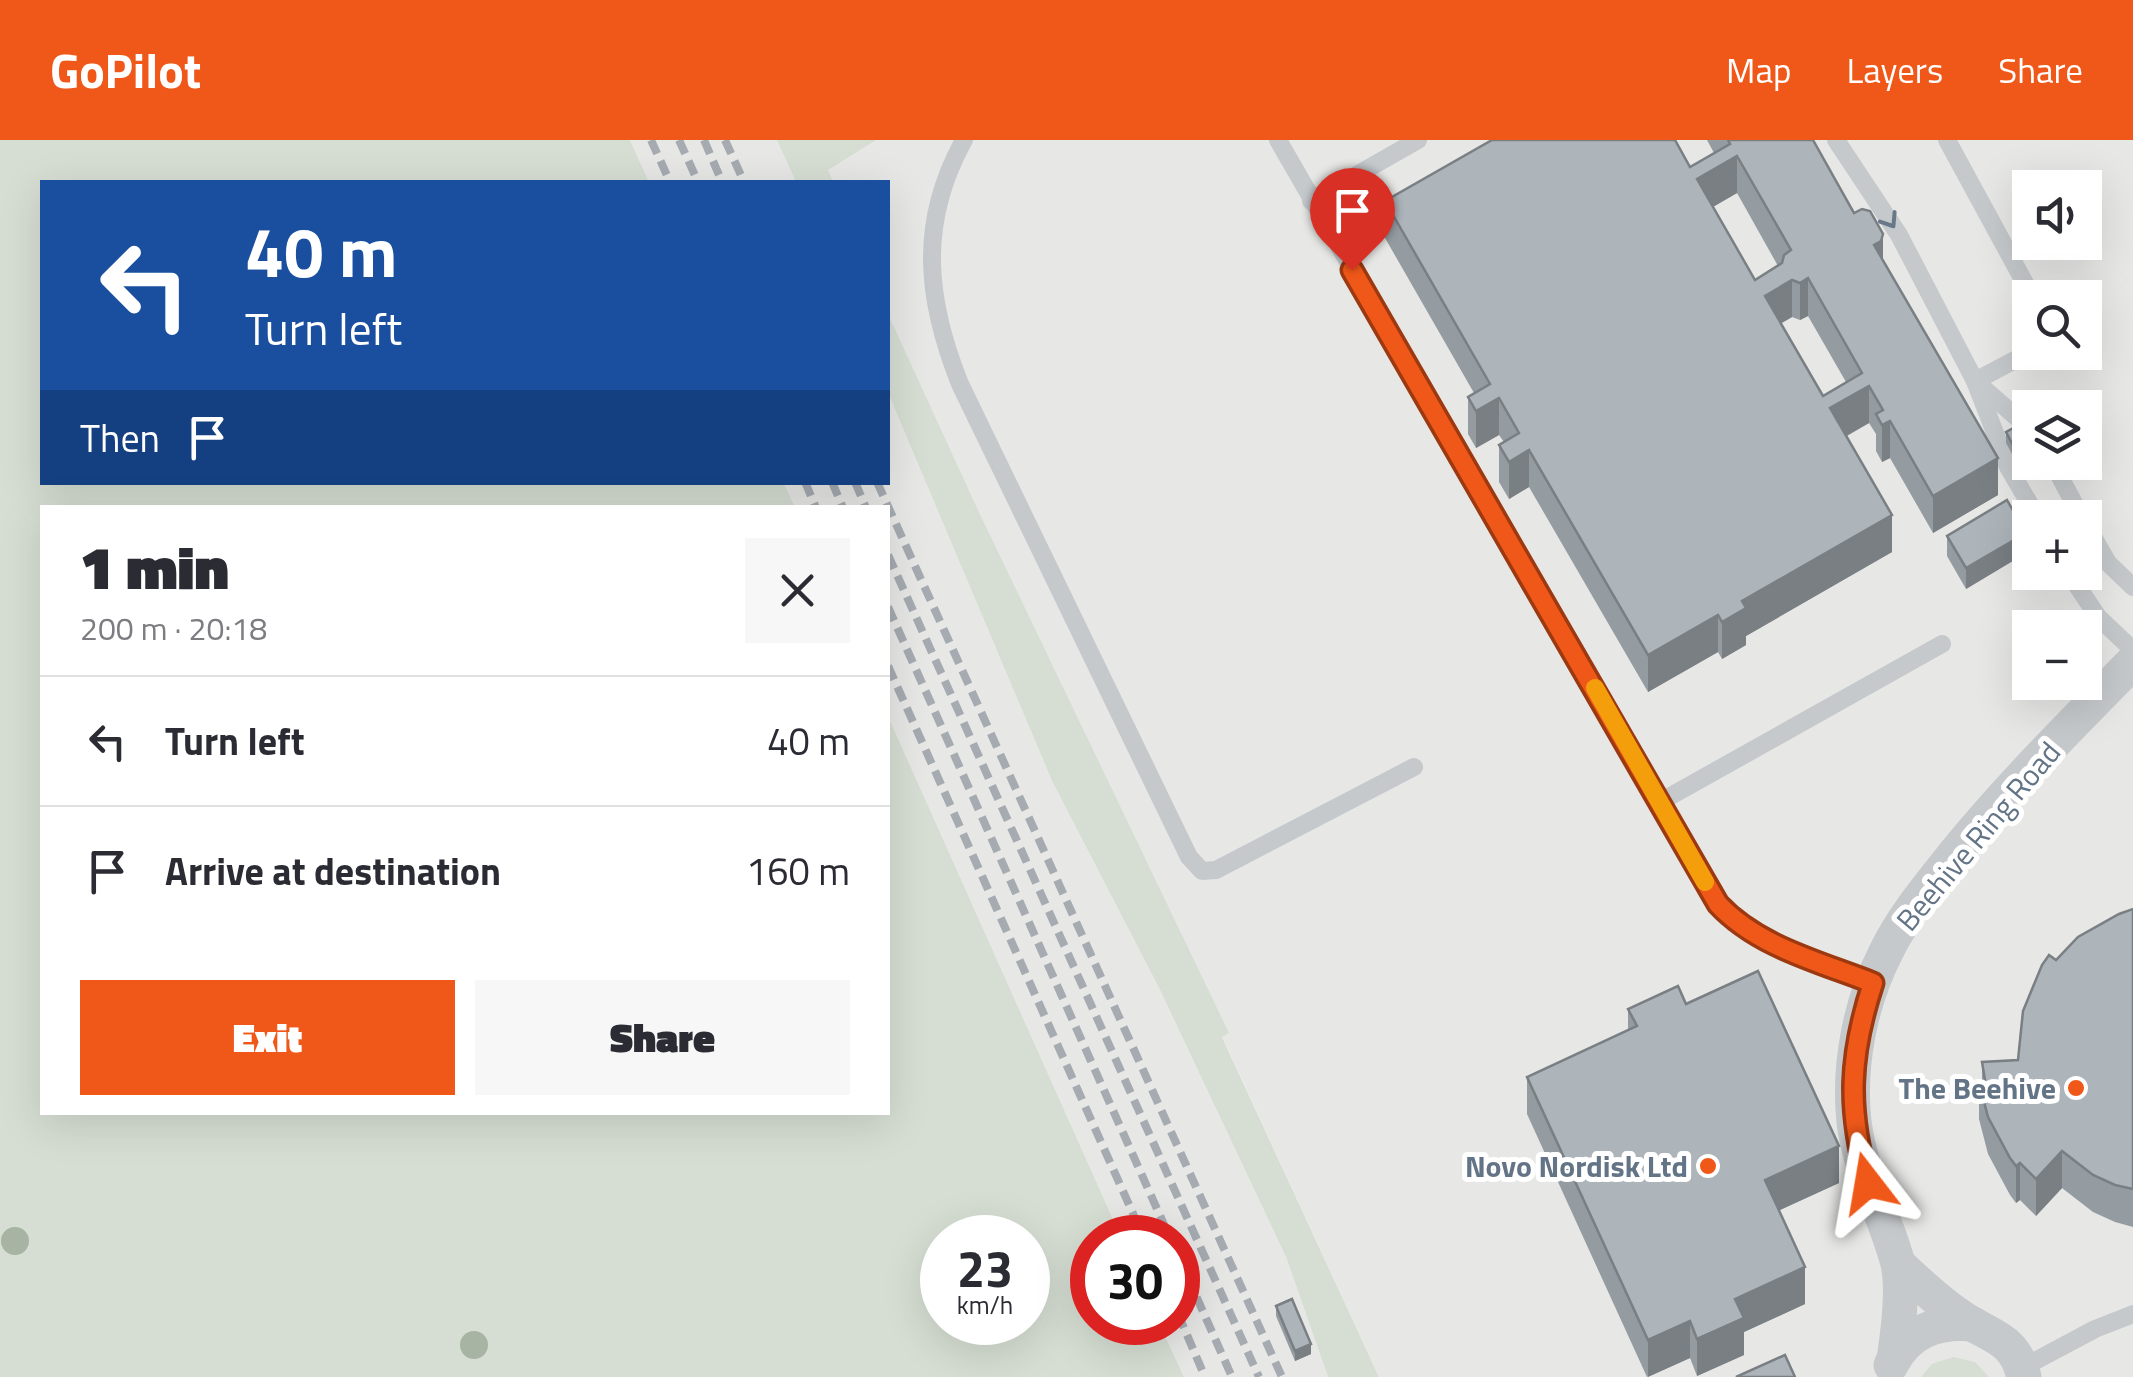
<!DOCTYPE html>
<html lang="en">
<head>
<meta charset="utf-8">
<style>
	body { margin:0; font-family:"Titillium Web",sans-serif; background:#f7f7f7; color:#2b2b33; height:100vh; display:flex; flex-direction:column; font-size:38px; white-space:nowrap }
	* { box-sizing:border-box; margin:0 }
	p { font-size:32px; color:#7c7c81 }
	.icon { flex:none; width:55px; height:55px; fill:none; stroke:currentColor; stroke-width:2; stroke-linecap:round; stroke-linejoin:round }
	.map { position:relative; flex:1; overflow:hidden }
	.panel { position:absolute; left:40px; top:365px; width:850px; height:610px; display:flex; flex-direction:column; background:#fff; border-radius:0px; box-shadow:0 10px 40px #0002 }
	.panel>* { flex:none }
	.top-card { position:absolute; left:40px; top:40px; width:850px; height:305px; border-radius:0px; box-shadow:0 10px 40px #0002; background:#1a4fa0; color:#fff; overflow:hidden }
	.buttons { position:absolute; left:2012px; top:30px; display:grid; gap:20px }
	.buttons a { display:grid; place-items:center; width:90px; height:90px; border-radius:0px; background:#fff; box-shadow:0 10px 40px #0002; font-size:50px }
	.speed { position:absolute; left:920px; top:1075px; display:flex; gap:20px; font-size:50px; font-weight:700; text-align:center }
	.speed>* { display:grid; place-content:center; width:130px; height:130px; border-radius:50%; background:#fff; box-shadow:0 10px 40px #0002; line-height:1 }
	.speed small { font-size:25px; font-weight:400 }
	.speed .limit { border:15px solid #d22; background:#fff; color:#111 }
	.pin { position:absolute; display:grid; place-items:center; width:85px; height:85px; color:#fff; margin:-102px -42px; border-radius:50% 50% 50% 0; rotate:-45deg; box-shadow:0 0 10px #0007 }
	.pin .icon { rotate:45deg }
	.me { position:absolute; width:110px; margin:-55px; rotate:346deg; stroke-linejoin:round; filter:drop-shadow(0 0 8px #0008) }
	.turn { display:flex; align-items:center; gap:35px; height:210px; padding:0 40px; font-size:45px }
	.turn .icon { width:130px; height:130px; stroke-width:2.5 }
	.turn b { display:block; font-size:70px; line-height:85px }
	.then { display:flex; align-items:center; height:95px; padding:0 40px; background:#0003; gap:20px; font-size:38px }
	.round { display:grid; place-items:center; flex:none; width:105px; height:105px; border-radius:0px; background:#f7f7f7 }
	.overview { display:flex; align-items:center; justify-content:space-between; height:170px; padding:0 40px }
	h1 { font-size:60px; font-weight:800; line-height:75px }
	.primary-button { display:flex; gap:20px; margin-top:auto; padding:20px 40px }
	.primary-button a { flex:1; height:115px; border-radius:0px; background:#f05819; color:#fff; font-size:40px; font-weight:800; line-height:115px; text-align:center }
	.primary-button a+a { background:#f7f7f7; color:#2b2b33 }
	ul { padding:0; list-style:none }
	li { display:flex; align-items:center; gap:30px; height:130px; padding:0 40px; border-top:2px solid #e1e1e2 }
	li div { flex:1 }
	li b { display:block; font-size:38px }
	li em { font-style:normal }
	header { display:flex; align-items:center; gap:60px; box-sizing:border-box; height:140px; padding:0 50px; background:#f05819; color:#fff }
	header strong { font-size:48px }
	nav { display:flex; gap:55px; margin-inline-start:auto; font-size:35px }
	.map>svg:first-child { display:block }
	.built { fill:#e7e8e6; fill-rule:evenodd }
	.green { fill:#d6ded3; fill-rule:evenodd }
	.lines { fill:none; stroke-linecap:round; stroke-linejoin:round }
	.lane { stroke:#c5c9cc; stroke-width:18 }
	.street { stroke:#c5c9cc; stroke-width:35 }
	.rail { stroke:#a5abb1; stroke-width:8; stroke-dasharray:15 8; stroke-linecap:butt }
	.tree { fill:#a7b3a3 }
	.wall { fill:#959ca1; fill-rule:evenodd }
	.shaded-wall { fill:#797f83 }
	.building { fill:#adb5bb; stroke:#797f83; stroke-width:2.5; fill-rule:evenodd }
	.oneway { stroke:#68788a }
	.route-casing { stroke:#9c3910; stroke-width:25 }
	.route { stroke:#f05819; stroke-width:18 }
	.slow { stroke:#f59e0b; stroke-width:18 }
	.poi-dot { fill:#f05819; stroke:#fff; stroke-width:4 }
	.labels { text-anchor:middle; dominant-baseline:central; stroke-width:10; stroke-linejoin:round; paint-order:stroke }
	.street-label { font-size:30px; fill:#637486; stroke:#fff }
	.poi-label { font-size:30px; font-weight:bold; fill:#637486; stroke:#fff; text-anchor:end }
</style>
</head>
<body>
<header>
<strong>GoPilot</strong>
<nav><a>Map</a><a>Layers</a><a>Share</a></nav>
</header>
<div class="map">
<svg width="2133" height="1237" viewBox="0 0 2133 1237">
	<rect width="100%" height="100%" fill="#f6f6f2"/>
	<g class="built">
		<path d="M630 0H2133V1237H1379L1228 909 888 231V42H649ZM2030 48H2085V102H2030ZM2030 158H2085V212H2030ZM2030 268H2085V322H2030ZM2030 378H2085V432H2030ZM2030 488H2085V542H2030Z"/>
		<polygon points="888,253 1052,641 1160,850 1286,1117 1328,1237 1184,1237 1159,1183 1178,1182 1178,1098 1121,1097 888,576 888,368 795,367 783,343 888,342"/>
	</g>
	<g class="green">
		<path d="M0 0H630L649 42H42V342H783L795 367 42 368V972H888V576L1121 1097 1092 1098V1182L1159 1183 1184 1237H0ZM942 1098H1028V1182H942Z"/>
		<polygon points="777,0 876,0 828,30 833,42 796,42"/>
		<polygon points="888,174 977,368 1229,893 1222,897 1379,1237 1328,1237 1286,1117 1160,850 1052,641 888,253"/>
		<polygon points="1953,1217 1975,1222 1989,1237 1921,1237 1932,1224"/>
	</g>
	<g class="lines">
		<g class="lane">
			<path d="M964 0C918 83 926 159 960 244L1189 717 1202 731 1216 730 1414 627"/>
			<path d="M1278 0 1718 764C1758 807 1820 822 1873 843"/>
			<polyline points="1836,0 1899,95 1975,241 2008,327 2038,378"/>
			<polyline points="1947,0 2033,158"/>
			<polyline points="1311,61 1418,0"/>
			<polyline points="2030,212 1975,241 2030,289"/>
			<polyline points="2052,322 2082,378"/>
			<polyline points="2085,383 2108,423 2133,447"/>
			<polyline points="2068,432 2098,477 2133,510"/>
			<polyline points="1660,662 1942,504"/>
			<polyline points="2022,1228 2095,1189 2133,1174"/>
		</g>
		<g class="street">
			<path d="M1899 1125C1921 1145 1946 1169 1972 1184 1999 1199 2016 1203 2024 1237"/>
			<path d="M1894 1219C1898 1193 1904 1145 1897 1120 1884 1074 1860 1031 1854 982 1848 925 1860 863 1886 812 1904 775 1931 744 1956 712 2011 645 2072 584 2133 522"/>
			<path d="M1891 1225C1908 1191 1937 1181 1973 1184"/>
		</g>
		<g class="rail">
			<polyline points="651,0 670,42"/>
			<polyline points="679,0 698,42"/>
			<polyline points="704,0 722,42"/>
			<polyline points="725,0 744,42"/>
			<polyline points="805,342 816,368"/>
			<polyline points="832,342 843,368"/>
			<polyline points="855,342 866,368"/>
			<polyline points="877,342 1282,1237"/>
			<polyline points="888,415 1259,1237"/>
			<polyline points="888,467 1170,1098"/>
			<polyline points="888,526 1144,1098"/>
			<polyline points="1178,1115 1232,1237"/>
			<polyline points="1178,1174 1205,1237"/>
		</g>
	</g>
	<g class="tree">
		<circle cx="15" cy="1101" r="14"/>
		<circle cx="474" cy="1205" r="14"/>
	</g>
	<g class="wall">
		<path d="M1707 0H1813L1883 121 1998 355 1933 393 1890 318 1882 322 1876 311V294L1869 283 1847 296 1892 412 1746 496V505L1722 519 1718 512 1648 552 1529 347 1509 359 1499 342V305L1504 302 1499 295 1476 308 1468 294V257L1474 253 1385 98V61L1690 27 1714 13ZM1737 53 1778 126 1755 140 1713 67ZM1808 176 1846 242 1823 256 1781 183 1792 177 1800 180Z"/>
		<polygon points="2006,292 2036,322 2036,327 2023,334 2006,303"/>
		<polygon points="1947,396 2026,413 1966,449 1947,416"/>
		<polygon points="2133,769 2133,1087 2115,1082 2093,1072 2062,1048 2036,1076 2020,1060 2016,1063 2010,1055 1988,1014 1979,979 1979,942 1982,941 1982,922 2018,920 2056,820"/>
		<polygon points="1686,864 1839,1043 1779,1070 1805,1164 1744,1192 1744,1215 1697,1236 1690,1218 1647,1237 1527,974 1527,937 1628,890 1628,869"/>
		<polygon points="1276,1166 1311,1214 1295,1221 1276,1176"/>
	</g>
	<g class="shaded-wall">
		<polygon points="1737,16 1737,53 1697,76 1697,39"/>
		<polygon points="1883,94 1883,131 1874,105"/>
		<polygon points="1808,138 1808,176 1800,180 1800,143"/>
		<polygon points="1792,140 1792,177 1765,193 1765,156"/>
		<polygon points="1869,246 1869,283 1830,305 1830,268"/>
		<polygon points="1499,258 1499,295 1476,308 1476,271"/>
		<polygon points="1890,281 1890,318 1882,322 1882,285"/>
		<polygon points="1529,310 1529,347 1509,359 1509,322"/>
		<polygon points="1998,318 1998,355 1933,393 1933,356"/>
		<polygon points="2030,320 2030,322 2036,322 2036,327 2023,334 2023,324"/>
		<polygon points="1892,375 1892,412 1746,496 1746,505 1722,519 1722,482 1742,461"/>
		<polygon points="2026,393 2026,413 1966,449 1966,428"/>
		<polygon points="1718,475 1718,512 1648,552 1648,515"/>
		<polygon points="1839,1006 1839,1043 1765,1077 1765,1040"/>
		<polygon points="2062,1011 2062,1048 2036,1076 2036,1039"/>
		<polygon points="2020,1023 2020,1060 2016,1063 2016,1026"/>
		<polygon points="1805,1127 1805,1164 1744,1192 1744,1215 1697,1236 1697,1199 1735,1159"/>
		<polygon points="1690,1181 1690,1218 1648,1237 1648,1200"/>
		<polygon points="1311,1204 1311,1214 1295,1221 1295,1211"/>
	</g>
	<g class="building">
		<path d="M1492 0H1675L1690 27 1730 4 1728 0H1813L1854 73 1862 69 1870 71 1883 94 1881 101 1874 105 1998 318 1933 356 1890 281 1882 285 1876 274 1883 270 1869 246 1830 268 1892 375 1742 461 1746 468 1722 482 1718 475 1648 515 1529 310 1509 322 1499 305 1519 293 1499 258 1476 271 1468 257 1490 244 1385 61ZM1737 16 1791 110 1784 115 1782 123 1755 140 1697 39ZM1808 138 1862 233 1823 256 1765 156 1792 140 1800 143Z"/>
		<polygon points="2019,285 2030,306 2030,320 2023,324 2006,292"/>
		<polygon points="2007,360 2026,393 1966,428 1947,396"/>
		<polygon points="2133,769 2133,1049 2115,1045 2093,1035 2062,1011 2036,1039 2020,1023 2016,1026 2010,1018 1988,977 1979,942 1985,940 1982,922 2018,920 2023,871 2042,825 2049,815 2056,820 2078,797 2119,774"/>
		<polygon points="1758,831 1839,1006 1765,1040 1805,1127 1735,1159 1744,1178 1697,1199 1690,1181 1648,1200 1527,937 1637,886 1628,869 1678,846 1686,864"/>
		<polygon points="1292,1159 1311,1204 1295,1211 1276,1166"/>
		<polygon points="1785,1215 1795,1237 1736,1237"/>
	</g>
	<defs><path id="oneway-chevron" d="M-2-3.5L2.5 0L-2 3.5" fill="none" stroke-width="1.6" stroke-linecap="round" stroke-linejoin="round" transform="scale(2.5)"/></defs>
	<use class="oneway" href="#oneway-chevron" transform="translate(1890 81) rotate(57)"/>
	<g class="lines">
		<defs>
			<path id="route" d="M1352 130 1718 764C1758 807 1820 822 1873 843 1849 916 1847 969 1868 1043"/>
		</defs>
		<use href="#route" class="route-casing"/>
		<use href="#route" class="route"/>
		<polyline class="slow" points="1595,548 1705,742"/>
	</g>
	<g class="poi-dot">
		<circle cx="2076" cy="948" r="10"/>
		<circle cx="1708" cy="1026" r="10"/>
	</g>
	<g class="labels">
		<g class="street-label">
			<text transform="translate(1978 696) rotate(-50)">Beehive Ring Road</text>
		</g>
		<g class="poi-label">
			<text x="2056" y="948">The Beehive</text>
			<text x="1688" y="1026">Novo Nordisk Ltd</text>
		</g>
	</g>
</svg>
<div class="buttons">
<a><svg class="icon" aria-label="sound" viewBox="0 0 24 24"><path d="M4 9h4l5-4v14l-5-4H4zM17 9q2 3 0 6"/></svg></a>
<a><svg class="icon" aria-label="search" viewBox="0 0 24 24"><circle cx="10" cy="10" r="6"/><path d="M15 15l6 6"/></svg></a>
<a><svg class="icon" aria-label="layers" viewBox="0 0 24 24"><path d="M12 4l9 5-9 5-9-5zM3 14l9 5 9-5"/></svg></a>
<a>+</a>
<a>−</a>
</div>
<div class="speed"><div>23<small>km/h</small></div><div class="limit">30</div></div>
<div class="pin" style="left:1352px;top:130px;background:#d93025"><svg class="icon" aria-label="arrive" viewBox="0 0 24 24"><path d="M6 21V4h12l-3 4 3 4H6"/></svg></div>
<svg class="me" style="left:1868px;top:1043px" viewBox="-20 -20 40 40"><path d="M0-17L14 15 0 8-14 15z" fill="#f05819" stroke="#fff" stroke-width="4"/></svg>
<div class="top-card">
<div class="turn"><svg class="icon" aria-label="left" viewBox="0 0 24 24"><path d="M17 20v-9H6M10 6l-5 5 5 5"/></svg><div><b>40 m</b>Turn left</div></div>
<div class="then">Then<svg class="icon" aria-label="arrive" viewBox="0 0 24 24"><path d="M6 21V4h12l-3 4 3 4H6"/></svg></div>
</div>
<section class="panel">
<div class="overview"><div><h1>1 min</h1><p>200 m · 20:18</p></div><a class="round"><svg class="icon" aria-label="close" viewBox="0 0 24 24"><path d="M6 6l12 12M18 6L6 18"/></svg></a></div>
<ul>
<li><svg class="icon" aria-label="left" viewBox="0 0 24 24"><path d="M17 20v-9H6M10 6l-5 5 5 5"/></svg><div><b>Turn left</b></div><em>40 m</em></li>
<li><svg class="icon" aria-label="arrive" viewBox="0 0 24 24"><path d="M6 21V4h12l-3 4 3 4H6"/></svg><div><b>Arrive at destination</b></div><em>160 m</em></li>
</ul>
<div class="primary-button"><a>Exit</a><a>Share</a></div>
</section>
</div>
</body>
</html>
